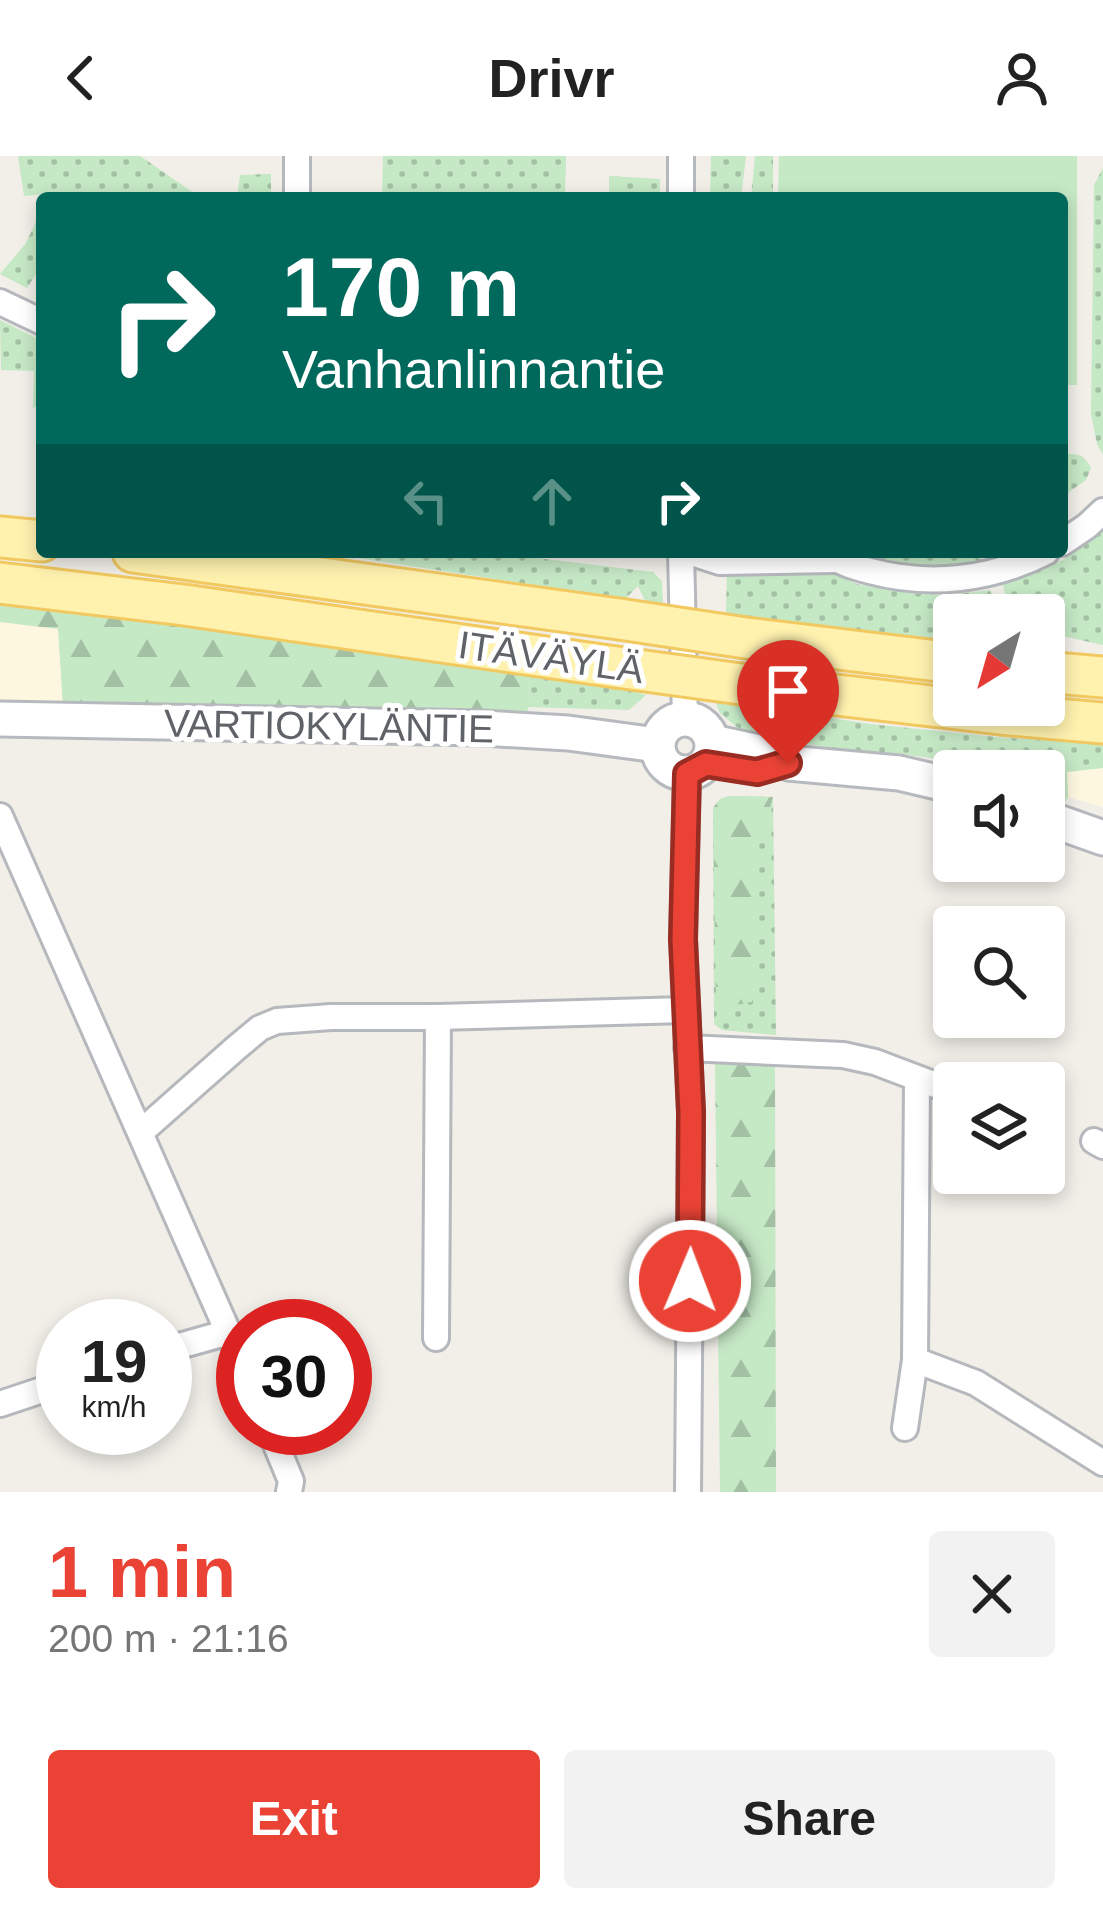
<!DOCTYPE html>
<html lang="en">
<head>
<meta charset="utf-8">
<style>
	body { margin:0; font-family:Helvetica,sans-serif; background:#f2f2f2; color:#222; height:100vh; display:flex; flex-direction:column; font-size:45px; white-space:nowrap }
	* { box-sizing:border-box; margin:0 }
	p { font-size:39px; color:#767676 }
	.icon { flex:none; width:66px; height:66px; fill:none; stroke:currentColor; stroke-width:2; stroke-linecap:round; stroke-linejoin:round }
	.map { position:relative; height:1336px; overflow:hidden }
	.panel { display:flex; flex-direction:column; background:#fff; flex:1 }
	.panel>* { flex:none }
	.top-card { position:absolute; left:36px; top:36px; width:1032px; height:366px; border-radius:12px; box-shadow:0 6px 18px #0003; background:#00695c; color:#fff; overflow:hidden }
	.needle { width:78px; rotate:217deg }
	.controls { position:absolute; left:933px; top:438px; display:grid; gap:24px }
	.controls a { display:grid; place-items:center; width:132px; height:132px; border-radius:12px; background:#fff; box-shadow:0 6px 18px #0003; font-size:60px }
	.speed { position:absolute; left:36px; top:1143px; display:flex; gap:24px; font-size:60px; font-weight:700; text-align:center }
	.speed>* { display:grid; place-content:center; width:156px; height:156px; border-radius:50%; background:#fff; box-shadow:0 6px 18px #0003; line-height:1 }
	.speed small { font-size:30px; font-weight:400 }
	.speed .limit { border:18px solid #d22; background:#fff; color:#111 }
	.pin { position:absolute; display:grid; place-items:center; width:102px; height:102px; color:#fff; margin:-123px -51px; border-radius:50% 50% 50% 0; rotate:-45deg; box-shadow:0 0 12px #0007 }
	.pin .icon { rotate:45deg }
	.me { position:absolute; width:132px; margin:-66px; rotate:1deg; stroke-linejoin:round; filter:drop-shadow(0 0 9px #0008) }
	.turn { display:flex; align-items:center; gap:42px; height:252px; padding:0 48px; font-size:54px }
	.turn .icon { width:156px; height:156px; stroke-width:2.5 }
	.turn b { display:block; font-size:84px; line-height:102px }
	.lanes { display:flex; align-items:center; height:114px; padding:0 48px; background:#0003; justify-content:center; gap:60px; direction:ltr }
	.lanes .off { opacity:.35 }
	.round { display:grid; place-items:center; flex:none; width:126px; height:126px; border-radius:12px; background:#f2f2f2 }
	.headline { display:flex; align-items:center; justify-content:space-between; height:204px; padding:0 48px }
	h1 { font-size:72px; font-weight:700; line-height:90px; color:#ea4335 }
	.button { display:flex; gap:24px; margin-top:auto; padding:24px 48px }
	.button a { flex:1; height:138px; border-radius:12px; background:#ea4335; color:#fff; font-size:48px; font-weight:700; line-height:138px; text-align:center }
	.button a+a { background:#f2f2f2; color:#222 }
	header { display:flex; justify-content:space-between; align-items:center; height:156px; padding:0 48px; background:#fff; font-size:54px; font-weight:700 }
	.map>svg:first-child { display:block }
	.commercial { fill:#fef7e0 }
	.grass { fill:url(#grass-dots) }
	.forest { fill:url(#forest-firs) }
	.pitch { fill:#c5e8c5 }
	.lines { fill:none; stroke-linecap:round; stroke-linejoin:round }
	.minor-casing { stroke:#b5b8bc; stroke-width:30 }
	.secondary-casing { stroke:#b6babf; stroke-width:39 }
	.primary-casing { stroke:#f2c960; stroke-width:45 }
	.minor { stroke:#fff; stroke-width:24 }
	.secondary { stroke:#fff; stroke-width:33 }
	.primary { stroke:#fff2af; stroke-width:39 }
	.primary-bridge-casing { stroke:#f2c960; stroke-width:45; stroke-linecap:butt }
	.primary-bridge { stroke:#fff2af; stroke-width:39 }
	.route-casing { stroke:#982c22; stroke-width:30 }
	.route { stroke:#ea4335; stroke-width:21 }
	.labels { text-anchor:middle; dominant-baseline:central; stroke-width:10; stroke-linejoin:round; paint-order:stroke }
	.street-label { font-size:39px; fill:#5f6368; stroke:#fff }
</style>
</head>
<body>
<header><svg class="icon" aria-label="back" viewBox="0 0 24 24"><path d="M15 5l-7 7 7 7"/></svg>Drivr<svg class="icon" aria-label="person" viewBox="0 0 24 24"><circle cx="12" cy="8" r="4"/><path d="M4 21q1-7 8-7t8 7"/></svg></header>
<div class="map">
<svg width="1103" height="1336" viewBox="0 0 1103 1336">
	<defs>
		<pattern id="grass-dots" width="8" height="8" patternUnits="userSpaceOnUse" patternTransform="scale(3)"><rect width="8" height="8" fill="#c5e8c5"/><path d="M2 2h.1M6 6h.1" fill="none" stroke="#a3c0a4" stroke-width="1.8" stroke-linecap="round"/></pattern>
		<pattern id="forest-firs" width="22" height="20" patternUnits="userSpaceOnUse" patternTransform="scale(3)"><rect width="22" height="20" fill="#c5e8c5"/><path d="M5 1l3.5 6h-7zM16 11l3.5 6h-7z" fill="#a3c0a4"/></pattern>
	</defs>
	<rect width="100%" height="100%" fill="#f1efe8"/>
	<g class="commercial">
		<polygon points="0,466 59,473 63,551 0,549"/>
		<polygon points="1103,612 1103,651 1068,641 1066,616"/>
	</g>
	<g class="grass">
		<polygon points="18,0 140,0 201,42 46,42 46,38 24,40"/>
		<polygon points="383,0 566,0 565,42 382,42"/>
		<polygon points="711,0 746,0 741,42 710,42"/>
		<polygon points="755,0 773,0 773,42 751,42"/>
		<polygon points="1103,12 1103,299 1097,288 1091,258 1094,29"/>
		<polygon points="271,18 271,42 237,42 240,19"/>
		<polygon points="609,20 660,23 660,42 609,42"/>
		<polygon points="42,53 42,109 27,132 0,118 26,87"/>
		<polygon points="0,164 42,185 42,247 33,252 34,215 1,214"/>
		<path d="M1062 298C1077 297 1084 298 1091 312L1086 324 1062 341Z"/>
		<polygon points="1103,375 1103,489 1044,476 1044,459 1014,459 1008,452 1003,429 1063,404"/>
		<polygon points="487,396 653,416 662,425 663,448 645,445 638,430 625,443 325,397"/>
		<path d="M858 396C884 396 909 401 935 402 951 403 969 397 982 404 941 414 899 409 858 396Z"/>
		<polygon points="727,413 824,413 857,428 908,437 947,439 990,434 1000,459 954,459 954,491 809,473 726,457"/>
		<polygon points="529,518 617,530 646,539 629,554 528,551"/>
		<polygon points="715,544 870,568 996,581 1103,588 1103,612 1067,616 1068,641 1064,647 1044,639 1044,615 978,615 944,604 902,598 844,594 745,578 720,557"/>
		<polygon points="729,640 773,641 776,879 722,874 714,868 713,652 720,643"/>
	</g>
	<g class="forest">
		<polygon points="0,448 185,469 529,518 528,561 63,551 58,473 0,466"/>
		<polygon points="729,640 773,641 759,687 752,846 724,851 716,845 713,652 720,643"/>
		<polygon points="715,908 775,908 776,1336 720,1336"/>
	</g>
	<polygon class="pitch" points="779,0 1077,0 1077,229 1062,229 1062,42 778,42"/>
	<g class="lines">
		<defs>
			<g id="minor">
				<polyline points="681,0 681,42"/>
				<polyline points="297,42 297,0"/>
				<polyline points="0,146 42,166"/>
				<polyline points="1062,387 1087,370 1103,355"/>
				<polyline points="681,396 685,563"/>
				<polyline points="689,396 720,406 836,404"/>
				<path d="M827 396C839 407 854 411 870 415 930 431 991 424 1046 396"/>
				<polyline points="687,618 683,783 691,956 688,1336"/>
				<polyline points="0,660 243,1210"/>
				<polyline points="687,892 843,899 875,906 954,936"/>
				<polyline points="917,924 915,1204 976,1227 1103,1307"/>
				<polyline points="1044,967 1046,968"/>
				<polyline points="141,976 236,892 260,872 277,865 331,861 438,861 685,854"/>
				<polyline points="1094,985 1103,990"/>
				<polyline points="436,1182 438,861"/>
				<polyline points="165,1194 229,1176"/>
				<polyline points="0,1248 63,1227"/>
				<polyline points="269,1272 291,1325 289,1336"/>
				<polyline points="905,1272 915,1204"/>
			</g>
			<g id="secondary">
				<circle cx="685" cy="590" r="27"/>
				<polyline points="0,563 482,572 568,577 657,589"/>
				<polyline points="712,586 763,597 788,607 899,617 954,630"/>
				<polyline points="1044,661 1103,682"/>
			</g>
			<g id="primary">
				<polyline points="0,381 42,385"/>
				<polyline points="133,396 619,463"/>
				<polyline points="0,427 184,449 616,511"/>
				<polyline points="746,482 954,507"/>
				<polyline points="1044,516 1103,521"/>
				<polyline points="741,528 1000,558 1103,567"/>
			</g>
		</defs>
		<use href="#minor" class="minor-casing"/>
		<use href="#secondary" class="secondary-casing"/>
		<use href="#primary" class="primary-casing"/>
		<use href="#minor" class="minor"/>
		<use href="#secondary" class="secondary"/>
		<use href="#primary" class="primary"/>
		<defs>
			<g id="primary-bridge">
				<polyline points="619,463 746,482"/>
				<polyline points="616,511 741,528"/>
			</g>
		</defs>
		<use href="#primary-bridge" class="primary-bridge-casing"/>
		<use href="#primary-bridge" class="primary-bridge"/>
	</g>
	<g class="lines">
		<defs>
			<polyline id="route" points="690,1125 691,956 683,783 687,618 706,608 757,616 788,607"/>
		</defs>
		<use href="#route" class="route-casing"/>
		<use href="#route" class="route"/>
	</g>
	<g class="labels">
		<g class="street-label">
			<text transform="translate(551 501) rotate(8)">ITÄVÄYLÄ</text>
			<text transform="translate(329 570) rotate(1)">VARTIOKYLÄNTIE</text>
		</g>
	</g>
</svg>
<div class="controls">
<a><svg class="needle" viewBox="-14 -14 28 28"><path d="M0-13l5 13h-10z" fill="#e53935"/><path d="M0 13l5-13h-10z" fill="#767676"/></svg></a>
<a><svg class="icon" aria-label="sound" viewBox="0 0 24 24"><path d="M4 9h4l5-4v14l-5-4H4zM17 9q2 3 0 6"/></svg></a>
<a><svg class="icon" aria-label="search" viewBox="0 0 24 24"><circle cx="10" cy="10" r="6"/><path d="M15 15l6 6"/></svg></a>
<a><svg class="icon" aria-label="layers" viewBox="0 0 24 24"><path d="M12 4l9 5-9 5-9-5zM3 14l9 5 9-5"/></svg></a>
</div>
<div class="speed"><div>19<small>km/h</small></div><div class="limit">30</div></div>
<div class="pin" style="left:788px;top:607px;background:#d93025"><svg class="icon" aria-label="arrive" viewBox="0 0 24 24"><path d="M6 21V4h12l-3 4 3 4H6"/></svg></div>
<svg class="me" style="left:690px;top:1125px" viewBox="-20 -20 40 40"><circle r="17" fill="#ea4335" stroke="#fff" stroke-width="3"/><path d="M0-11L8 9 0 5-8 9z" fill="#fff"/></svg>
<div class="top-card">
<div class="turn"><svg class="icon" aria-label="right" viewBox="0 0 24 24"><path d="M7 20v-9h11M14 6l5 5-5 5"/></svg><div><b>170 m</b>Vanhanlinnantie</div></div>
<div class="lanes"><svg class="icon off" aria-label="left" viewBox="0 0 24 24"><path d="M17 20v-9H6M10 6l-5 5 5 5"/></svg><svg class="icon off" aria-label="ahead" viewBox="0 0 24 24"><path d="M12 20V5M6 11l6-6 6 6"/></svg><svg class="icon" aria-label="right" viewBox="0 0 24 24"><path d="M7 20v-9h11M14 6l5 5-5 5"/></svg></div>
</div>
</div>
<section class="panel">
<div class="headline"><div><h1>1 min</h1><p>200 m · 21:16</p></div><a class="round"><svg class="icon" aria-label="close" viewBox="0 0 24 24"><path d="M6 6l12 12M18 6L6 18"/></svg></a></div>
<div class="button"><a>Exit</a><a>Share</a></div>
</section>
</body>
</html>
